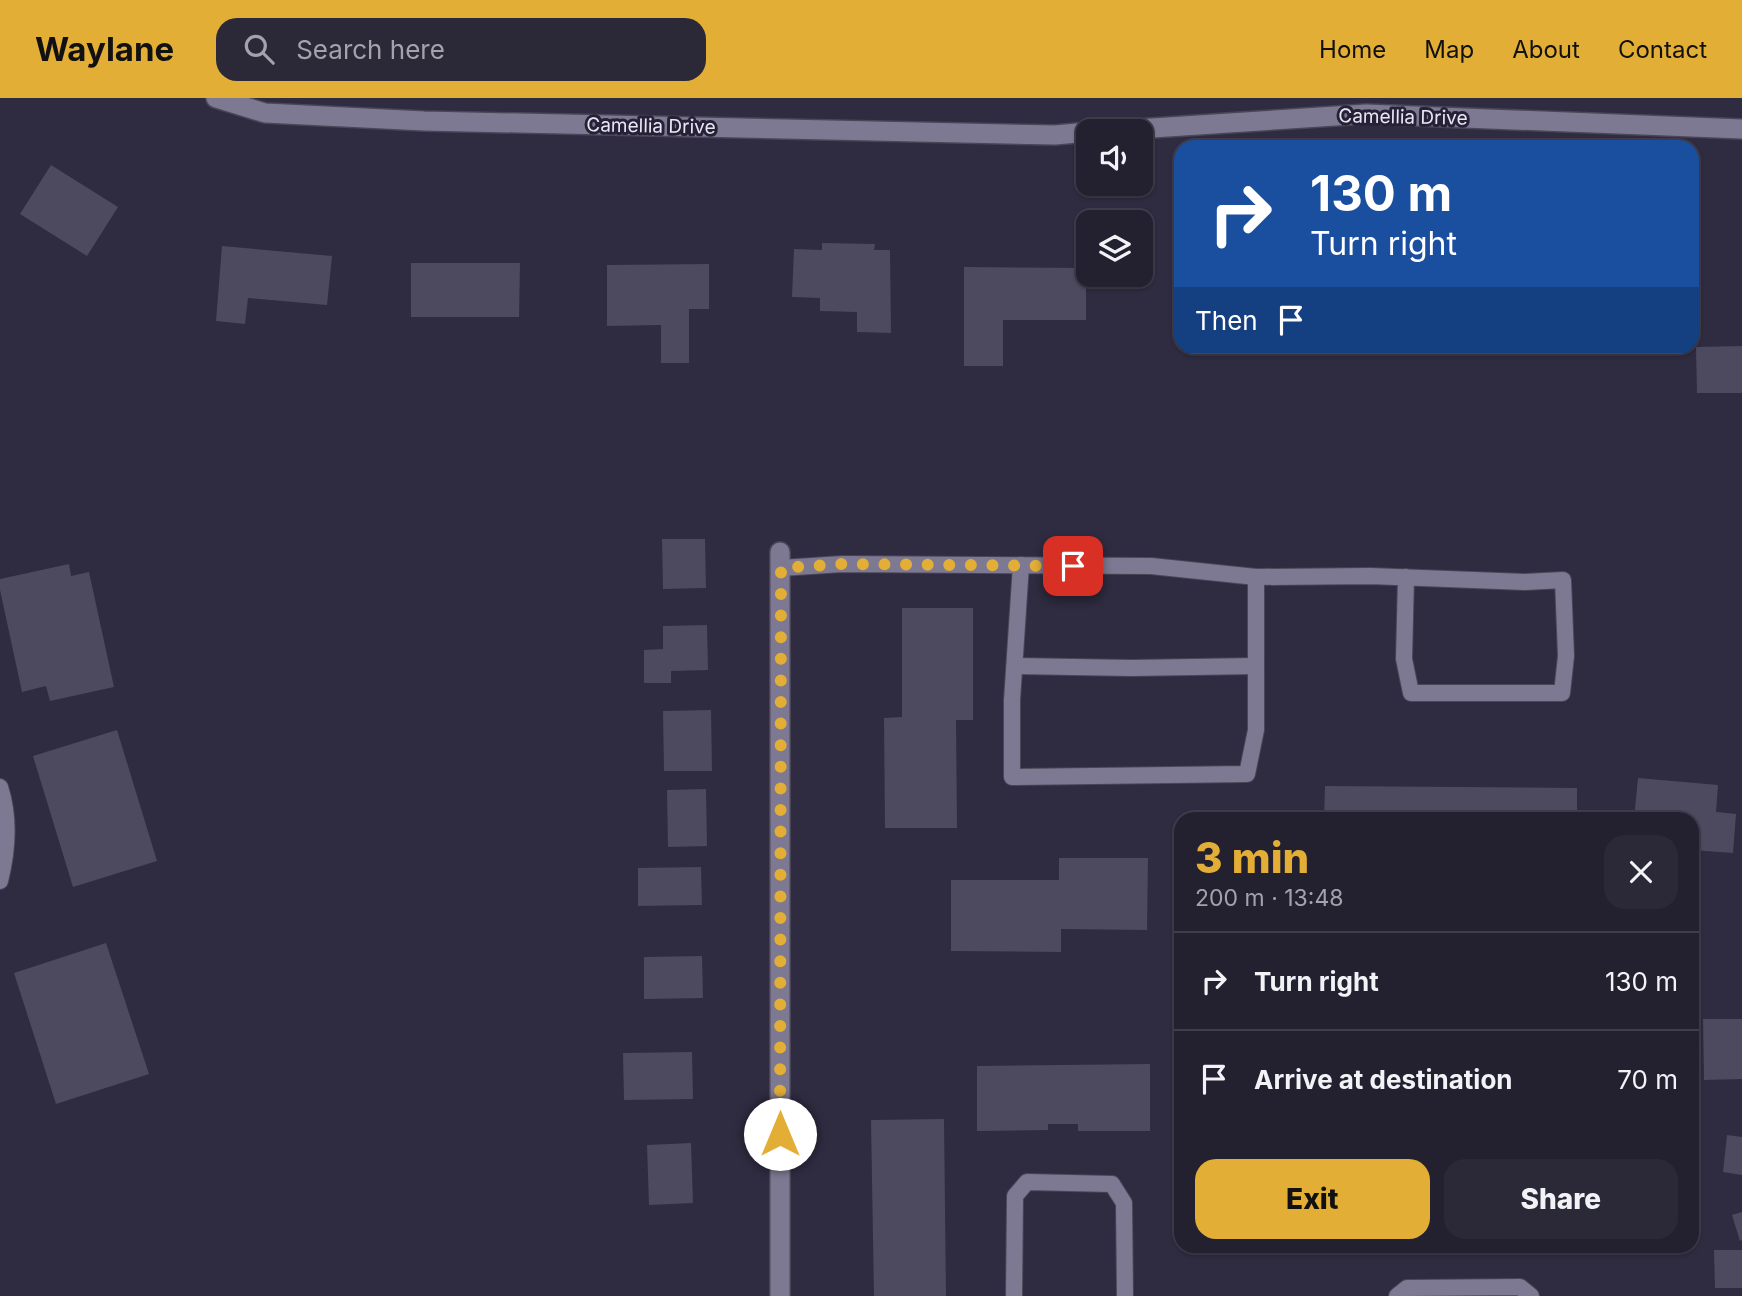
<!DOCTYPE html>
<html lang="en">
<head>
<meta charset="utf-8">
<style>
	body { margin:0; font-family:Inter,sans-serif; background:#2b2838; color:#f1f3f6; height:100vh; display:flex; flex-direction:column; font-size:26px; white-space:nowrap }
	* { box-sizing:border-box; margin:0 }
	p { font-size:23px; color:#a3a3ab }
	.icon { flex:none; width:38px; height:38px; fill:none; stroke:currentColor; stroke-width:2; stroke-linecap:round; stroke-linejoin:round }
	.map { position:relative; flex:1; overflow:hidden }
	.details { position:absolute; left:1174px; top:714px; width:525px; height:441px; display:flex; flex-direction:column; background:#232030; border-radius:21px; box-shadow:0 2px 5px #0004,0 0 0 2px #403e4c }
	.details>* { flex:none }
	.top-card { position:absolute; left:1174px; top:42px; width:525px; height:214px; border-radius:21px; box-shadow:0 2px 5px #0004,0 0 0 2px #403e4c; background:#1a4fa0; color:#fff; overflow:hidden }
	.buttons { position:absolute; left:1076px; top:21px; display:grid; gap:14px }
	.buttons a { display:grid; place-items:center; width:77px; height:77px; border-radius:14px; background:#232030; box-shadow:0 2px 5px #0004,0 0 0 2px #403e4c; font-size:35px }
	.pin { position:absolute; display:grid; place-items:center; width:60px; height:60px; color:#fff; margin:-30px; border-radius:14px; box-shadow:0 4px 10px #0006 }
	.me { position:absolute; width:77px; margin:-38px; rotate:0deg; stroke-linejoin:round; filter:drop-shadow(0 0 5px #0008) }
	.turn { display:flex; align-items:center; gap:24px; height:147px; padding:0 21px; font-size:32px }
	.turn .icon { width:91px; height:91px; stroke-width:2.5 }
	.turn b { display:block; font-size:49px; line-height:60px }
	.then { display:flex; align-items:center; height:66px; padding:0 21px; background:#0003; gap:14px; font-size:26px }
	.round { display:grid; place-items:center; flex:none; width:74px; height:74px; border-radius:21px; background:#2b2838 }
	.summary { display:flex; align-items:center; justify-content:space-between; height:119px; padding:0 21px }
	h1 { font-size:42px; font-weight:800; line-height:52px; color:#e3ae35 }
	.action { display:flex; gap:14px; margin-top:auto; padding:14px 21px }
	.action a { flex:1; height:80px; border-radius:21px; background:#e3ae35; color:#111; font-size:28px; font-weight:800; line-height:80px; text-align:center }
	.action a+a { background:#2b2838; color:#f1f3f6 }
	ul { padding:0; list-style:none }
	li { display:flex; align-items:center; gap:21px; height:98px; padding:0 21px; border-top:2px solid #403e4c }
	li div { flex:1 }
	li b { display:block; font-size:26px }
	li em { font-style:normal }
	header { display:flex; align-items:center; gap:42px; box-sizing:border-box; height:98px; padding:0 35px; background:#e3ae35; color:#111 }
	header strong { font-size:33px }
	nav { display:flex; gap:38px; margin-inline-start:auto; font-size:24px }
	.search { width:490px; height:63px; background:#2b2838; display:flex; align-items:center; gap:18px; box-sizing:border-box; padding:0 24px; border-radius:21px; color:#a3a3ab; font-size:26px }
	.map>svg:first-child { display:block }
	.building { fill:#4d495f }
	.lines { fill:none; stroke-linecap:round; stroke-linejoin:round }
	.service-casing { stroke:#4a4657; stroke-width:18 }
	.minor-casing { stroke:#4a4657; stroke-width:22 }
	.service { stroke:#7e7992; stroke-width:16 }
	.minor { stroke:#7e7992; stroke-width:19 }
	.route { stroke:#e3ae35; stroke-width:12; stroke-dasharray:0 21.6 }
	.labels { text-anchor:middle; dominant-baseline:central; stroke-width:6; stroke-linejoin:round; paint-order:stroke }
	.street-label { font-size:19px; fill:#e8e6f3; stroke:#262136 }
</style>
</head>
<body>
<header>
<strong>Waylane</strong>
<div class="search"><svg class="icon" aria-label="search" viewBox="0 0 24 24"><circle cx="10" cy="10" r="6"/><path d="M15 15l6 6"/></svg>Search here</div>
<nav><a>Home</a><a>Map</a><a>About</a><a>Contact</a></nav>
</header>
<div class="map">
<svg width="1742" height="1198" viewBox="0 0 1742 1198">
	<rect width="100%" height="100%" fill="#2f2b40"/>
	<g class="building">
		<polygon points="51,67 118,109 87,158 20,116"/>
		<polygon points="822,145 875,146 874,152 890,152 891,235 857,234 857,214 820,213 820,200 792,199 794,151 822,152"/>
		<polygon points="222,148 332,158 327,207 248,200 245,226 216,223"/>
		<polygon points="411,165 520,165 519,219 411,219"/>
		<polygon points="709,166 709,211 689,211 689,265 661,265 661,227 607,228 607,167"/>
		<polygon points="964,169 1086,170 1086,222 1003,222 1003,268 964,268"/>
		<polygon points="1742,248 1742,295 1697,295 1696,249"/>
		<polygon points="662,441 705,441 706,490 663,491"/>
		<polygon points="69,466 71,478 89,474 114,589 50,603 46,588 22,594 0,492 0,481"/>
		<polygon points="902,510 973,510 973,622 956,622 957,730 885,730 884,620 902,619"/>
		<polygon points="707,527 708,572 671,573 671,585 644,585 644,552 663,551 663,528"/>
		<polygon points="711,612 712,673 664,673 663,613"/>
		<polygon points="117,632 157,763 73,789 33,658"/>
		<polygon points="1638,680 1718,687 1716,714 1736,716 1733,755 1692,752 1692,721 1634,721"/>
		<polygon points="1325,688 1577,690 1577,721 1324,721"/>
		<polygon points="706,691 707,748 668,749 667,692"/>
		<polygon points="1059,760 1148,760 1147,832 1061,831 1061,854 951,853 951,782 1059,782"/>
		<polygon points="701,769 702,807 638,808 638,770"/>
		<polygon points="106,845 149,976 56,1006 14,875"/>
		<polygon points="702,858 703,900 644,901 644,859"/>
		<polygon points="1703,921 1742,921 1742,981 1704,982"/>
		<polygon points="692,954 693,1001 624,1002 623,955"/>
		<polygon points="1150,966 1150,1033 1078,1033 1078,1026 1048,1026 1048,1032 977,1033 977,968"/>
		<polygon points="944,1021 946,1198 874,1198 871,1022"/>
		<polygon points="1727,1037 1742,1039 1742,1077 1723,1074"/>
		<polygon points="691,1045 693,1105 649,1107 647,1047"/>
		<polygon points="1742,1114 1742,1142 1740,1143 1732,1117"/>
		<polygon points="1714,1152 1742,1152 1742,1190 1715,1190"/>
	</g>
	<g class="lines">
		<defs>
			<g id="service">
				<polyline points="1021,467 1012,602 1012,679 1247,676 1256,632 1256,479"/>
				<polyline points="781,470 842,466 1151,468 1256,479 1370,478 1525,484 1563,482 1566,558 1562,595 1411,595 1404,561 1406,479"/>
				<polyline points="1015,568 1131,570 1256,568"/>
				<path d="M0 689C10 720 8 751 0 783"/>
				<polyline points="1014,1198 1015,1098 1027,1084 1112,1086 1124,1105 1125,1198"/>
				<polyline points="1397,1198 1407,1190 1520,1189 1531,1198"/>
			</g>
			<g id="minor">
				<polyline points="216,0 265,15 424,23 1055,37 1088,34"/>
				<polyline points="1106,33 1366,16 1742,31"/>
				<polyline points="780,454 780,1198"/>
			</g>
		</defs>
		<use href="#service" class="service-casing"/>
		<use href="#minor" class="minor-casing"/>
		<use href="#service" class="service"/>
		<use href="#minor" class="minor"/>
	</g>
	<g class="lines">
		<polyline class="route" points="780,1036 781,470 842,466 1073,468"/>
	</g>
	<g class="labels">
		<g class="street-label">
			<text transform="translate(1403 19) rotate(1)">Camellia Drive</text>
			<text transform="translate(651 28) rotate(1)">Camellia Drive</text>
		</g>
	</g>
</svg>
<div class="buttons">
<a><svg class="icon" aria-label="sound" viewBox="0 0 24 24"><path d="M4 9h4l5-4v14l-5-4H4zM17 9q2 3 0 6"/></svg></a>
<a><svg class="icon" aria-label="layers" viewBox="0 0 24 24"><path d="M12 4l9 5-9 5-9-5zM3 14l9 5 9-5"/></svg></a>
</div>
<div class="pin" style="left:1073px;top:468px;background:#d93025"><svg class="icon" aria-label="arrive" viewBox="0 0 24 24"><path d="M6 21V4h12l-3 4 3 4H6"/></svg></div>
<svg class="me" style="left:780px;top:1036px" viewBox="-20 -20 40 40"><circle r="19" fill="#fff"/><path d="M0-13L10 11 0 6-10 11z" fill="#e3ae35"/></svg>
<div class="top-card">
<div class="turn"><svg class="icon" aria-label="right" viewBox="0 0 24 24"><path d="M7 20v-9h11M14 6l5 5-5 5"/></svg><div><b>130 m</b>Turn right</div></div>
<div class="then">Then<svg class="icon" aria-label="arrive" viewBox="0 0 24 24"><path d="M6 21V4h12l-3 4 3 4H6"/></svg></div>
</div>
<section class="details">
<div class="summary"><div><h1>3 min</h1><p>200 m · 13:48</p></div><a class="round"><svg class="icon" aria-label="close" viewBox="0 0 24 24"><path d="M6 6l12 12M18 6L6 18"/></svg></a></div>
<ul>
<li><svg class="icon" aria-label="right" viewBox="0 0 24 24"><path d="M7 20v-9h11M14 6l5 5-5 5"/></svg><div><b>Turn right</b></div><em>130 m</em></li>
<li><svg class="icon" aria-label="arrive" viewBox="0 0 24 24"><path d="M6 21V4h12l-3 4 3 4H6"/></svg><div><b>Arrive at destination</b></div><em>70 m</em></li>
</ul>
<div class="action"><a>Exit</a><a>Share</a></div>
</section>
</div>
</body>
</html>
